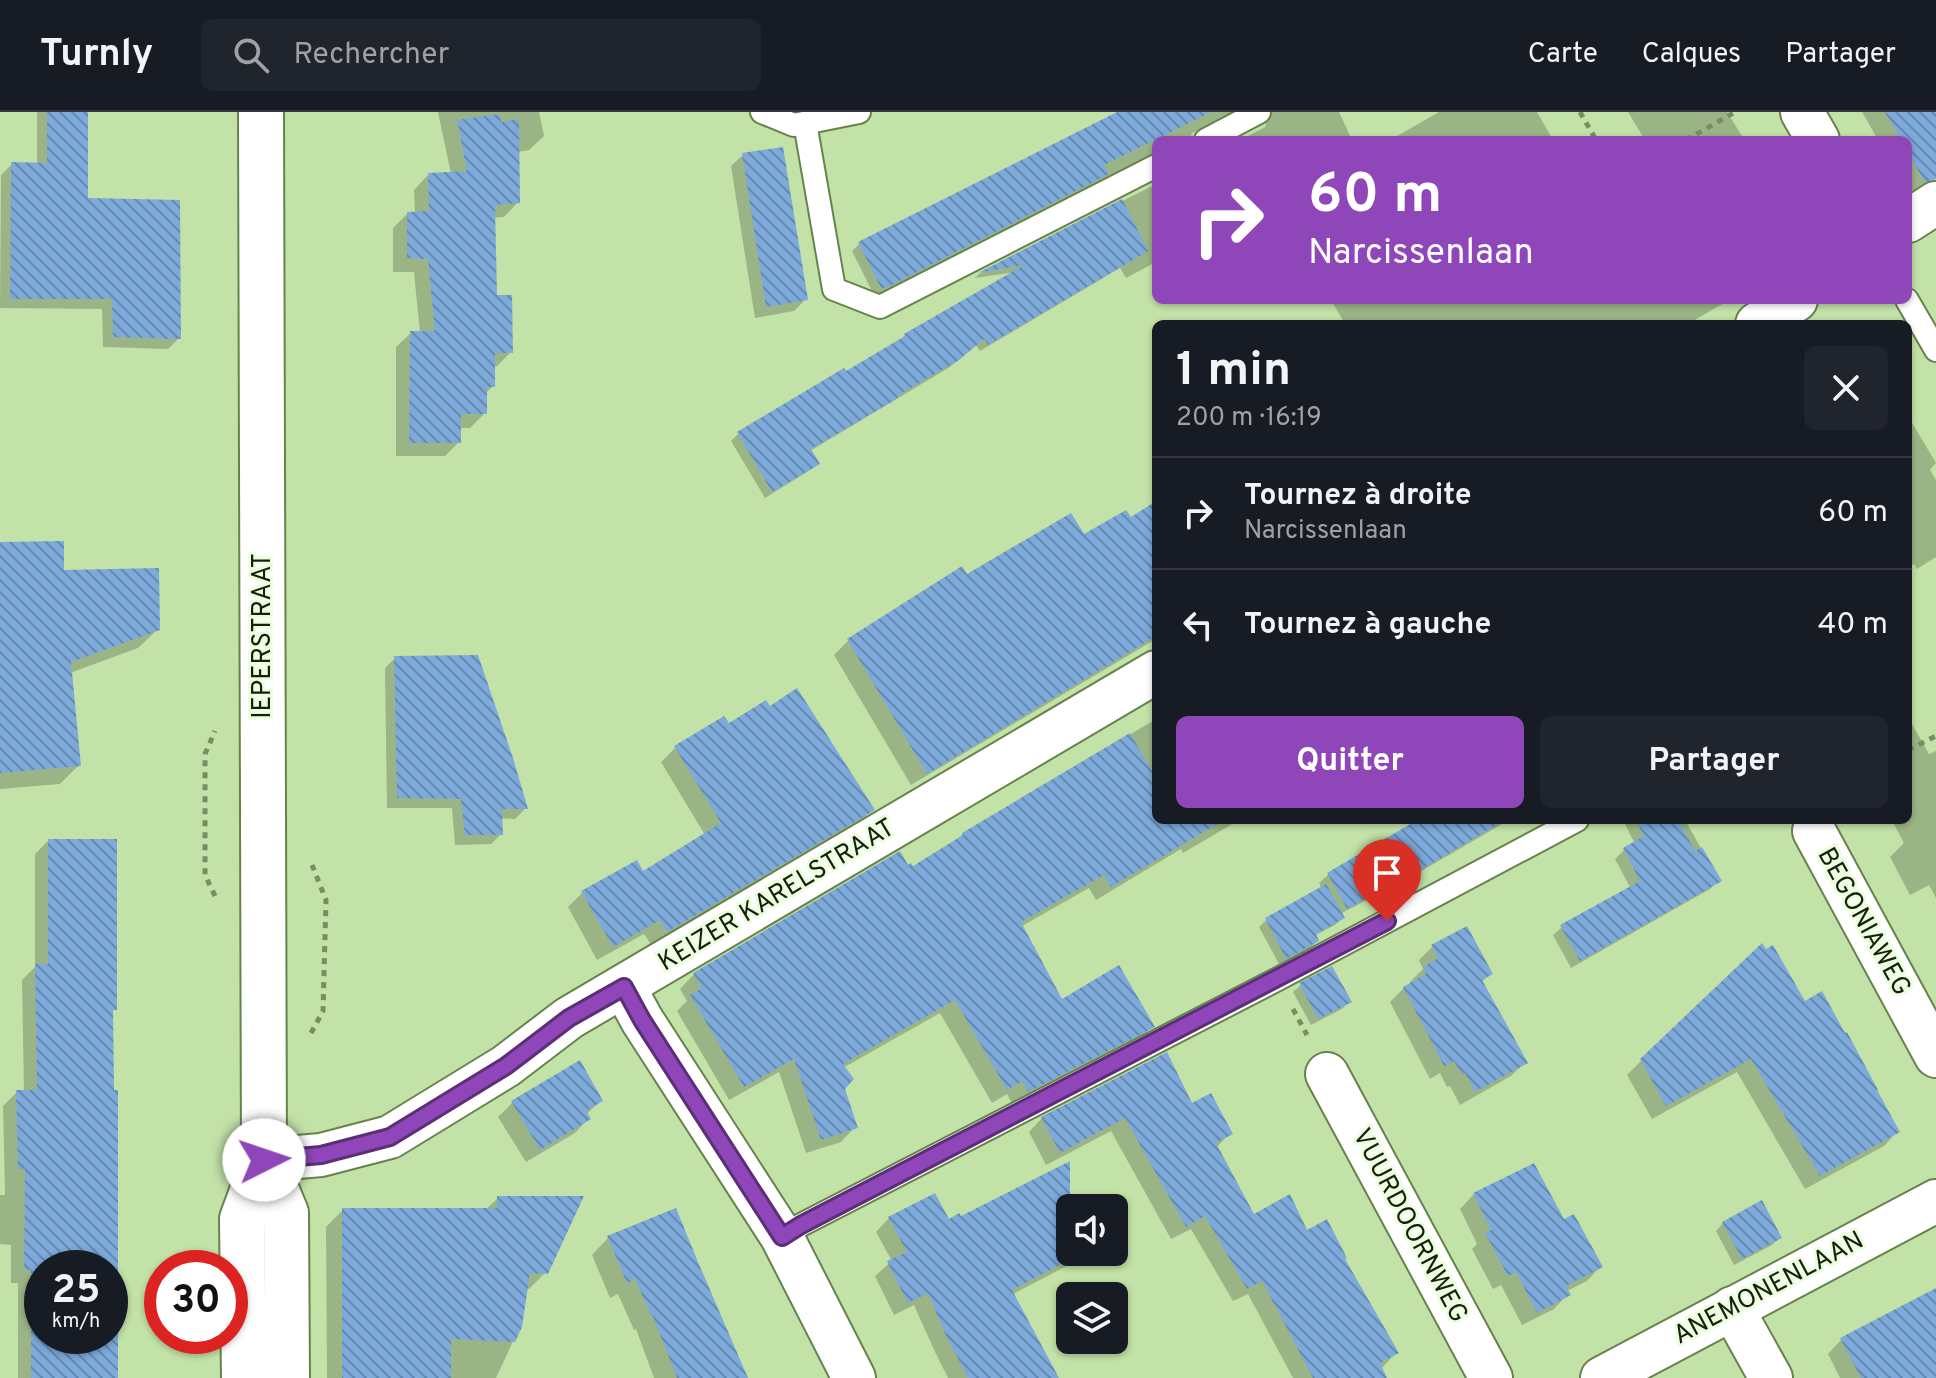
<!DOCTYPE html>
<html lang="fr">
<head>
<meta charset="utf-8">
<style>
	body { margin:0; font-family:Overpass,sans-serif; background:#20242c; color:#f1f3f6; height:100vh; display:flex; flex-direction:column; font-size:30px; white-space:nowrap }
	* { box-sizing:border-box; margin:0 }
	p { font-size:26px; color:#9ea1a6 }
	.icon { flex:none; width:44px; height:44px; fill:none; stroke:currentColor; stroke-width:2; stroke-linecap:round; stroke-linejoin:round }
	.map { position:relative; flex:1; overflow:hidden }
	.details { position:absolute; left:1152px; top:208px; width:760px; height:504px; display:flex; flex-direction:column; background:#171b24; border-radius:12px; box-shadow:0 2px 6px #0004 }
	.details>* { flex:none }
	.banner { position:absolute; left:1152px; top:24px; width:760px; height:168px; border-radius:12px; box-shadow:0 2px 6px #0004; background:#8e46b9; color:#fff; overflow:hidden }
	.tools { position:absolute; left:1056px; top:1082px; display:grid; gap:16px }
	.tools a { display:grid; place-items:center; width:72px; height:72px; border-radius:12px; background:#171b24; box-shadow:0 2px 6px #0004; font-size:40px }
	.speed { position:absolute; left:24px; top:1138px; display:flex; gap:16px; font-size:40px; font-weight:700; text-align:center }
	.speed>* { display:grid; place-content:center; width:104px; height:104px; border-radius:50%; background:#171b24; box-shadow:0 2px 6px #0004; line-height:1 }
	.speed small { font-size:20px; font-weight:400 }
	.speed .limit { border:12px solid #d22; background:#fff; color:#111 }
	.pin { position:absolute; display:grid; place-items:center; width:68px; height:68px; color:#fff; margin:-82px -34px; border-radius:50% 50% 50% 0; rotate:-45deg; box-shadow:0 0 8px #0007 }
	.pin .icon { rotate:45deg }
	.me { position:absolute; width:88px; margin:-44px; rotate:86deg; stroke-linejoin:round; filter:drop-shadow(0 0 6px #0008) }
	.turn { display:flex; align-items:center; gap:28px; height:168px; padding:0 24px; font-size:36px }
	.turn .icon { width:104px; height:104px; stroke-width:2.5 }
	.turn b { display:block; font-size:56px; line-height:68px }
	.round { display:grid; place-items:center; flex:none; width:84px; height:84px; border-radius:12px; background:#20242c }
	.head { display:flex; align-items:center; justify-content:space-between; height:136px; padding:0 24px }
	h1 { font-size:48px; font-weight:700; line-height:60px }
	.cta { display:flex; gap:16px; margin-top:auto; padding:16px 24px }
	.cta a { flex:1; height:92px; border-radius:12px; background:#8e46b9; color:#fff; font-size:32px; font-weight:700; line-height:92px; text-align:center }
	.cta a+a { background:#20242c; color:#f1f3f6 }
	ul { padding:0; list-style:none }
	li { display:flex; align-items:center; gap:24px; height:112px; padding:0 24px; border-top:2px solid #363941 }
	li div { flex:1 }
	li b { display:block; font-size:30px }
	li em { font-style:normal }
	header { display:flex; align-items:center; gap:48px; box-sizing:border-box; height:112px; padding:0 40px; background:#171b24; border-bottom:2px solid #363941 }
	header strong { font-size:38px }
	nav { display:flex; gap:44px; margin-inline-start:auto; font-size:28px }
	.search { width:560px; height:72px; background:#20242c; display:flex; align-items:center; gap:20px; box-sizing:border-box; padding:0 28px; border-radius:12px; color:#9ea1a6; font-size:30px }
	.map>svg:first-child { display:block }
	.shadow { fill:#0003; fill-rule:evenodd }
	.building { fill:url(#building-back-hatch); fill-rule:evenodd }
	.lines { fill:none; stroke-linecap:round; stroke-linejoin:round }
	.lane-casing { stroke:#67834c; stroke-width:26 }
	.street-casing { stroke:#67834c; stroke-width:46 }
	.secondary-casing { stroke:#67834c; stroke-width:48 }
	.path { stroke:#778e63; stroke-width:5; stroke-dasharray:6 6; stroke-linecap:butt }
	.lane { stroke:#fff; stroke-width:22 }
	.street { stroke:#fff; stroke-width:42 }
	.secondary { stroke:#fff; stroke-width:44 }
	.route-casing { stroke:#5c2e78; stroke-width:20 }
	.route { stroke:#8e46b9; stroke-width:14 }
	.labels { text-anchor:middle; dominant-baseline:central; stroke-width:6; stroke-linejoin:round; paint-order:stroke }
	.street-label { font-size:26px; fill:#15200a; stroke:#edfddf }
</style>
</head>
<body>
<header>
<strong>Turnly</strong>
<div class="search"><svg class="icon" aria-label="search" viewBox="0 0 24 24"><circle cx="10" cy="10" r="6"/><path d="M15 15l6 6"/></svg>Rechercher</div>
<nav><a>Carte</a><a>Calques</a><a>Partager</a></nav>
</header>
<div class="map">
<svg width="1936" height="1266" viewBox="0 0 1936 1266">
	<defs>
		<pattern id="building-back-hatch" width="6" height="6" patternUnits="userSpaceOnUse" patternTransform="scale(2)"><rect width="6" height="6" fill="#7daada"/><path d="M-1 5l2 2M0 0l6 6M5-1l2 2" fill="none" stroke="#658aaf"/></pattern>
	</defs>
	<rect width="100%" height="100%" fill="#c2e2a7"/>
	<g class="shadow">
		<polygon points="37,0 87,0 86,88 179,226 168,237 103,235 102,197 0,196 1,63 12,52 37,53"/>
		<polygon points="438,0 539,0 544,24 529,38 517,40 518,90 504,105 493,106 495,185 511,240 497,254 493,254 493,274 485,282 485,301 470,316 459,316 459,330 445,344 396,344 396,235 411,221 420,221 414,160 393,160 393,116 407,102 415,101 414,78 428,63 451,62"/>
		<polygon points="1121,0 1235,0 1192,21 1190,28 1156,28 1156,49 1148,46 1141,48 879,182 874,183 852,139 859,132"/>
		<polygon points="1264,0 1339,0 1352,28 1240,28 1265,15 1267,8"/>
		<polygon points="1439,0 1537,0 1553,28 1390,28"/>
		<polygon points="1628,0 1727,0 1742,24 1738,28 1645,28"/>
		<polygon points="1862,0 1936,0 1936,65 1909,81 1908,28 1878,28"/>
		<polygon points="743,43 806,187 794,199 755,206 731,54"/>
		<polygon points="1156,72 1156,150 1126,166 1120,156 980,239 976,233 950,255 810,339 818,351 810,358 765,386 731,329 738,322 898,231 905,223 1016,160 975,166 979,162"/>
		<polygon points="1331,188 1729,188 1688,212 1345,212"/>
		<polygon points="1908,304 1936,351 1930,358 1936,368 1936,445 1917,457 1914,452 1908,456"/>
		<polygon points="1156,404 1156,527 911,673 834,543 848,529 966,464 1130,407"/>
		<polygon points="0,431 62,460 158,517 138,536 70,561 78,654 60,672 0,677"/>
		<polygon points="395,546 525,697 515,707 500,706 501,722 491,732 455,733 452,696 387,696 385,556"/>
		<polygon points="1908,605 1929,642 1936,639 1936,786 1929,773 1910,783 1890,745 1904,731 1892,708 1908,708"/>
		<polygon points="1156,607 1156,708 1239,708 1183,741 1181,737 1096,788 1089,776 1022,814 1062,890 1152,914 1138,929 1013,993 1007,982 992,991 940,901 843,956 842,976 855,1015 841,1030 806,1041 779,960 729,988 677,899 687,889 680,877 694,862 908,755 913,757 955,730 963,722"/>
		<polygon points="728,614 873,697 858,712 652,834 644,822 597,848 568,795 583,780 642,762 705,723 661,650 676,635"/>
		<polygon points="1424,708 1509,708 1413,764 1340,802 1342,806 1335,813 1314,824 1317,829 1310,836 1279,852 1259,815 1266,808 1322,777 1319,771 1328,763"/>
		<polygon points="1623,708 1685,708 1719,768 1710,777 1571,856 1553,823 1562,815 1631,777 1615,747 1624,738 1635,732"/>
		<path d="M48 729 115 897 111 901 115 1266H18V1171H11V1133L0 1132V1083H5L3 994 17 980H24L22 868 35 855V742ZM42 1156H110V1224H42Z"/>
		<polygon points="1433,834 1491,861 1481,871 1525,950 1511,964 1460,993 1450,974 1447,975 1440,961 1430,967 1390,890 1404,876 1411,872 1410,870 1423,857 1419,848"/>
		<polygon points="1301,873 1349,890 1342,897 1311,913 1293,880"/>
		<polygon points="1804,891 1898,1019 1884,1034 1805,1077 1737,960 1652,1007 1627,963 1641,949"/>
		<polygon points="579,951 601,988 586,1003 588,1007 575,1021 526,1050 498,1005 512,991"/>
		<polygon points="1191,994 1230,1021 1216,1036 1253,1105 1306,1121 1396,1241 1383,1255 1369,1262 1374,1266 1293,1266 1248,1182 1233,1189 1191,1117 1171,1127 1111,1019 1046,1053 1029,1020 1042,1006"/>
		<polygon points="1052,1060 1071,1096 1070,1140 1085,1140 1078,1148 1013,1182 1039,1266 948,1266 935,1240 914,1193 894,1203 875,1164 892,1149 876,1120 889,1106 949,1110 960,1107"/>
		<polygon points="1474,1082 1563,1110 1601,1154 1587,1169 1567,1179 1568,1182 1554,1197 1522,1213 1501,1173 1493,1177 1472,1137 1477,1132 1460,1097"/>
		<polygon points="498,1086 546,1160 529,1177 525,1177 520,1214 496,1266 327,1266 326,1115 343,1098 485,1098"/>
		<polygon points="1761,1091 1780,1125 1772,1133 1734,1153 1716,1119 1723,1111"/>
		<polygon points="608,1126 746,1266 654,1266 636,1217 634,1218 618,1182 610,1186 592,1143"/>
		<polygon points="1936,1178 1936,1266 1840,1266 1828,1242 1841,1228"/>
	</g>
	<g class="building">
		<polygon points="47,0 88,0 88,86 180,88 181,227 113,225 112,187 10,187 11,50 47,51"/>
		<polygon points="1117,0 1211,0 1104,53 1109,62 888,175 881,176 858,130"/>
		<polygon points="1885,0 1936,0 1936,67 1925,70 1908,41 1908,28 1901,28"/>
		<polygon points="499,2 501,10 519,7 520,91 495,93 497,183 512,183 513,241 495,241 495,275 487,275 487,302 461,302 461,331 409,331 410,219 435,219 428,147 407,146 407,100 429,99 428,61 467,59 457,8"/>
		<polygon points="783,35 808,188 766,195 742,41"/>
		<polygon points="1122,87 1148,139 988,233 984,227 959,248 897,284 898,286 811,337 820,352 772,380 737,320 844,256 846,259 905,224 904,222 1024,153 978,161"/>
		<polygon points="1156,389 1156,524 927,662 847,527 962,454 967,462 1071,401 1084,422 1126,398 1131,405"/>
		<polygon points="64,429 64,458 159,456 160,518 71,550 81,654 0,661 0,430"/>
		<polygon points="478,543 513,646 528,697 502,697 503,723 465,723 461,687 397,686 394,544"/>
		<polygon points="797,576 875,698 667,820 660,808 613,835 581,779 637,748 643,759 721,711 674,634 724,604 729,611 766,588 770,594"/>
		<polygon points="1130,621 1156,666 1156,708 1224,708 1111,775 1104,763 1021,810 1062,887 1119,853 1155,915 1028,980 1022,969 1007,978 955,888 843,952 854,967 845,977 858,1016 821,1028 794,947 744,975 690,883 702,876 693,861 900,739 908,753 911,751 913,754 963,723 962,721"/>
		<polygon points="1417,708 1505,708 1424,756 1347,797 1327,761"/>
		<polygon points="1636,708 1678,708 1695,739 1702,735 1722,769 1580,849 1560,813 1640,769 1623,736 1644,724"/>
		<path d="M48 727H117V898H113L114 978H118V1266H31V1158H24L25 1057H18L16 978H37L35 852H48ZM42 1156H110V1224H42Z"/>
		<polygon points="1326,772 1345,806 1316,822 1319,829 1286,847 1265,806"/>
		<polygon points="1467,814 1493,862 1482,868 1528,951 1475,980 1465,961 1462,963 1454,949 1444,954 1403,875 1426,862 1423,855 1438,846 1431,833"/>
		<polygon points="1762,831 1766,837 1773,833 1805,889 1822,879 1845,921 1847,920 1878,978 1877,978 1900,1020 1820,1064 1751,947 1666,994 1640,947"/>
		<polygon points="1332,854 1352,890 1318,907 1299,871"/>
		<polygon points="1167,940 1192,991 1211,981 1233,1022 1216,1031 1254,1102 1290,1082 1307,1118 1327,1107 1347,1146 1345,1147 1399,1241 1380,1251 1387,1266 1313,1266 1262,1169 1247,1177 1205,1104 1186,1115 1125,1006 1060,1041 1041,1005"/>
		<polygon points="580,948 603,989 586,999 591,1007 540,1038 511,989"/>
		<polygon points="1070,1049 1070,1090 1073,1096 1070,1096 1070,1140 1084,1140 1012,1178 1059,1266 968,1266 947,1226 928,1181 908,1191 897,1170 887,1149 907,1140 888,1105 935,1081 949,1107 959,1101 961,1104"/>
		<polygon points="1534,1051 1564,1107 1574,1102 1603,1155 1566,1174 1571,1183 1537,1201 1516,1160 1508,1164 1485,1121 1491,1118 1473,1081"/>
		<polygon points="497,1084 584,1084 548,1162 530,1161 522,1215 515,1230 451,1227 451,1266 342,1266 342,1096 497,1096"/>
		<polygon points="1762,1088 1782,1126 1742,1147 1722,1110"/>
		<polygon points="676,1096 698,1150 748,1266 677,1266 652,1202 651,1203 635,1167 627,1171 607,1124"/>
		<polygon points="1936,1176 1936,1266 1861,1266 1840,1226"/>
	</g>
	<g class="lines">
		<defs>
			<g id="lane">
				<polyline points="762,0 794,13 859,0"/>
				<polyline points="805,11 834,177 880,195 1156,54"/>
				<polyline points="1206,28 1259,0"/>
				<polyline points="1907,188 1936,238"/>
				<polyline points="782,1125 801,1113 1278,867 1577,708"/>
			</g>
			<g id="street">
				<polyline points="1802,0 1818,28"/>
				<polyline points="1908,109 1936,91"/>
				<polyline points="1757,212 1796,188"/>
				<polyline points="1814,719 1936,944"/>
				<polyline points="624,875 642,908 782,1125 854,1266"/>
				<polyline points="1327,962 1491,1266"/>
				<polyline points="264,1048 321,1043 390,1025 506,954 569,906 1156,560"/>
				<polyline points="1732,1196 1771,1266"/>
				<polyline points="1602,1266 1936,1089"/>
			</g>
			<g id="secondary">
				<polyline points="264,1048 286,1101 287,1266"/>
				<polyline points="244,1266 242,1107 264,1048 261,0"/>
			</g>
		</defs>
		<use href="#lane" class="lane-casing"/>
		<use href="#street" class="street-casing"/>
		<use href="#secondary" class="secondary-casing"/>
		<g class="path">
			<polyline points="1580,0 1596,28"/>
			<polyline points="1686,28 1735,0"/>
			<polyline points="1908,638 1936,624"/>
			<polyline points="215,784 205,763 205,642 215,619"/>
			<polyline points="1293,897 1307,923"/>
			<polyline points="311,921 323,899 326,788 312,753"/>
		</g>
		<use href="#lane" class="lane"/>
		<use href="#street" class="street"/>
		<use href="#secondary" class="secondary"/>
	</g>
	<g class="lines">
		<defs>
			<polyline id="route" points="264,1048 321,1043 390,1025 506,954 569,906 624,875 642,908 782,1125 801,1113 1387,809"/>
		</defs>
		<use href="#route" class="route-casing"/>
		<use href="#route" class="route"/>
	</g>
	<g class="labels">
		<g class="street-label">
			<text transform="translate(263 524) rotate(-90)">IEPERSTRAAT</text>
			<text transform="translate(777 784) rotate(-31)">KEIZER KARELSTRAAT</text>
			<text transform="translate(1863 810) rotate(61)">BEGONIAWEG</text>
			<text transform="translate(1409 1114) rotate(62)">VUURDOORNWEG</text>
			<text transform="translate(1769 1177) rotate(-28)">ANEMONENLAAN</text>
		</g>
	</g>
</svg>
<div class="tools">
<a><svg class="icon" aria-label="sound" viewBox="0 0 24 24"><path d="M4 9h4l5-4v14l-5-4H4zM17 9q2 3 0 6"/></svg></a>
<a><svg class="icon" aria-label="layers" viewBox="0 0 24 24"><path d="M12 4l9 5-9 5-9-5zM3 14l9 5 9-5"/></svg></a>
</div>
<div class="speed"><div>25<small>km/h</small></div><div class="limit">30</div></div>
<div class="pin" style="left:1387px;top:809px;background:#d93025"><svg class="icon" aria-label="arrive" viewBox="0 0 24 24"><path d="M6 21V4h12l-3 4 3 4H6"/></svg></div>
<svg class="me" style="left:264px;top:1048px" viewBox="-20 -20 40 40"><circle r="19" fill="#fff"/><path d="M0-13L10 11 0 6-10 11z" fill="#8e46b9"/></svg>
<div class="banner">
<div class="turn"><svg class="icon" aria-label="right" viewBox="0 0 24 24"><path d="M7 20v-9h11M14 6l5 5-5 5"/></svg><div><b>60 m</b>Narcissenlaan</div></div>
</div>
<section class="details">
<div class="head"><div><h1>1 min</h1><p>200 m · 16:19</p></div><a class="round"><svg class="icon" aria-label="close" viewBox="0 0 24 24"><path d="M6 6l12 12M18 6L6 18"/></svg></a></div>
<ul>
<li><svg class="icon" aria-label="right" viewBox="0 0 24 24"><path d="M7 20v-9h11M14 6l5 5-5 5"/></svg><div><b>Tournez à droite</b><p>Narcissenlaan</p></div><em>60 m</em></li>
<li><svg class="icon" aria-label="left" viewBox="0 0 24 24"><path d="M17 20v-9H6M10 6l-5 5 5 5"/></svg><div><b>Tournez à gauche</b></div><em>40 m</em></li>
</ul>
<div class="cta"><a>Quitter</a><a>Partager</a></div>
</section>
</div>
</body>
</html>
